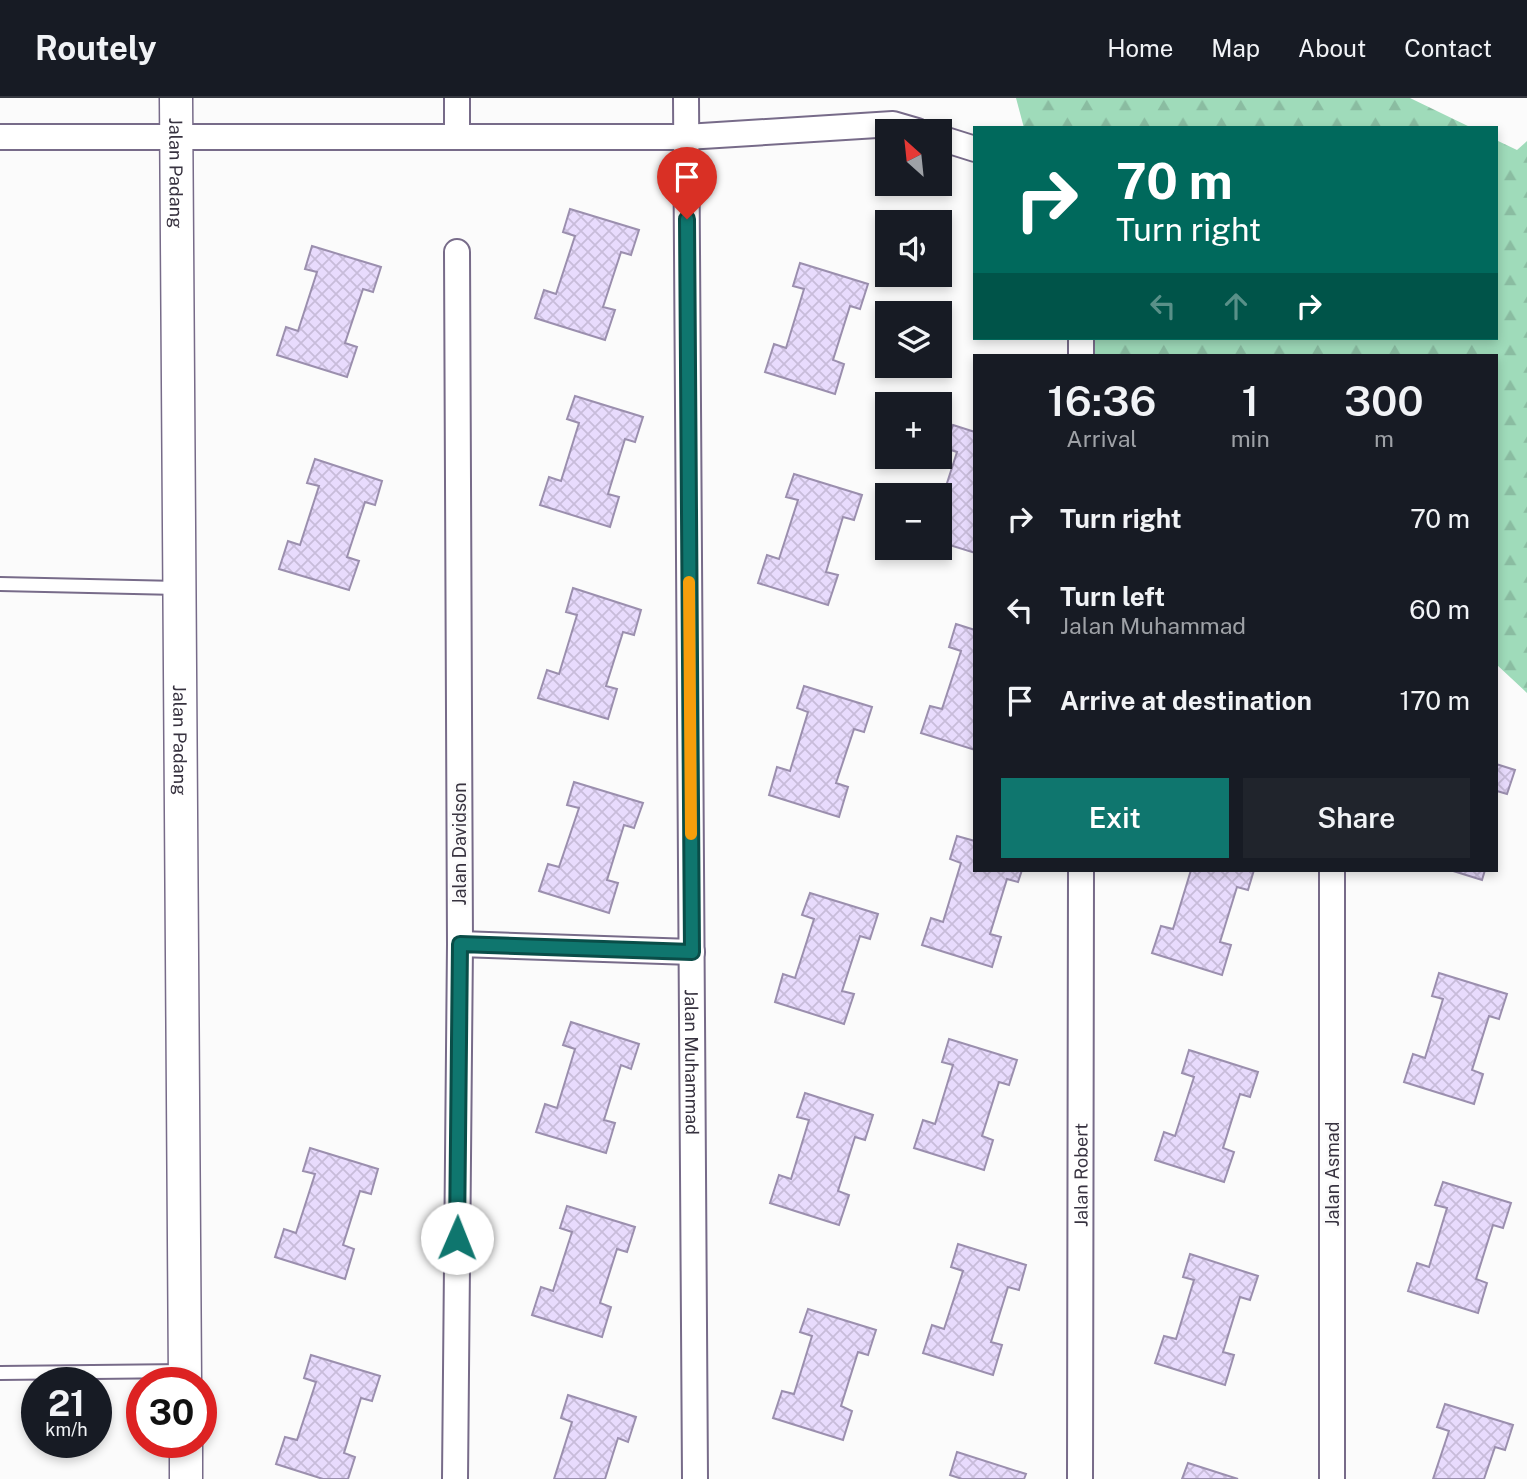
<!DOCTYPE html>
<html lang="en">
<head>
<meta charset="utf-8">
<style>
	body { margin:0; font-family:"Public Sans",sans-serif; background:#20242c; color:#f1f3f6; height:100vh; display:flex; flex-direction:column; font-size:26px; white-space:nowrap }
	* { box-sizing:border-box; margin:0 }
	p { font-size:23px; color:#9ea1a6 }
	.icon { flex:none; width:38px; height:38px; fill:none; stroke:currentColor; stroke-width:2; stroke-linecap:round; stroke-linejoin:round }
	.map { position:relative; flex:1; overflow:hidden }
	.side { position:absolute; left:973px; top:256px; width:525px; height:518px; display:flex; flex-direction:column; background:#171b24; border-radius:0px; box-shadow:0 4px 10px #0003 }
	.side>* { flex:none }
	.banner { position:absolute; left:973px; top:28px; width:525px; height:214px; border-radius:0px; box-shadow:0 4px 10px #0003; background:#00695c; color:#fff; overflow:hidden }
	.needle { width:46px; rotate:333deg }
	.buttons { position:absolute; left:875px; top:21px; display:grid; gap:14px }
	.buttons a { display:grid; place-items:center; width:77px; height:77px; border-radius:0px; background:#171b24; box-shadow:0 4px 10px #0003; font-size:35px }
	.speed { position:absolute; left:21px; top:1269px; display:flex; gap:14px; font-size:35px; font-weight:700; text-align:center }
	.speed>* { display:grid; place-content:center; width:91px; height:91px; border-radius:50%; background:#171b24; box-shadow:0 4px 10px #0003; line-height:1 }
	.speed small { font-size:18px; font-weight:400 }
	.speed .limit { border:10px solid #d22; background:#fff; color:#111 }
	.pin { position:absolute; display:grid; place-items:center; width:60px; height:60px; color:#fff; margin:-72px -30px; border-radius:50% 50% 50% 0; rotate:-45deg; box-shadow:0 0 7px #0007 }
	.pin .icon { rotate:45deg }
	.me { position:absolute; width:77px; margin:-38px; rotate:1deg; stroke-linejoin:round; filter:drop-shadow(0 0 5px #0008) }
	.turn { display:flex; align-items:center; gap:24px; height:147px; padding:0 28px; font-size:32px }
	.turn .icon { width:91px; height:91px; stroke-width:2.5 }
	.turn b { display:block; font-size:49px; line-height:60px }
	.lanes { display:flex; align-items:center; height:66px; padding:0 28px; background:#0003; justify-content:center; gap:35px; direction:ltr }
	.lanes .off { opacity:.35 }
	.eta { display:flex; justify-content:space-evenly; align-items:center; height:119px; text-align:center }
	.eta b { font-size:42px; font-weight:600; line-height:49px }
	.primary-button { display:flex; gap:14px; margin-top:auto; padding:14px 28px }
	.primary-button a { flex:1; height:80px; border-radius:0px; background:#0f766e; color:#fff; font-size:28px; font-weight:600; line-height:80px; text-align:center }
	.primary-button a+a { background:#20242c; color:#f1f3f6 }
	ul { padding:0; list-style:none }
	li { display:flex; align-items:center; gap:21px; height:91px; padding:0 28px }
	li div { flex:1 }
	li b { display:block; font-size:26px }
	li em { font-style:normal }
	header { display:flex; align-items:center; gap:42px; box-sizing:border-box; height:98px; padding:0 35px; background:#171b24; border-bottom:2px solid #363941 }
	header strong { font-size:33px }
	nav { display:flex; gap:38px; margin-inline-start:auto; font-size:24px }
	.map>svg:first-child { display:block }
	.forest { fill:url(#forest-firs) }
	.building { fill:url(#building-cross-hatch); stroke:#9b8fae; stroke-width:2 }
	.lines { fill:none; stroke-linecap:round; stroke-linejoin:round }
	.service-casing { stroke:#776b89; stroke-width:16 }
	.minor-casing { stroke:#776b89; stroke-width:28 }
	.tertiary-casing { stroke:#776b89; stroke-width:35 }
	.service { stroke:#fff; stroke-width:12 }
	.minor { stroke:#fff; stroke-width:24 }
	.tertiary { stroke:#fff; stroke-width:32 }
	.route-casing { stroke:#0a4d48; stroke-width:18 }
	.route { stroke:#0f766e; stroke-width:12 }
	.slow { stroke:#f59e0b; stroke-width:12 }
	.labels { text-anchor:middle; dominant-baseline:central; stroke-width:6; stroke-linejoin:round; paint-order:stroke }
	.street-label { font-size:18px; fill:#37323f; stroke:#fbfbfb }
</style>
</head>
<body>
<header>
<strong>Routely</strong>
<nav><a>Home</a><a>Map</a><a>About</a><a>Contact</a></nav>
</header>
<div class="map">
<svg width="1527" height="1381" viewBox="0 0 1527 1381">
	<defs>
		<pattern id="forest-firs" width="22" height="20" patternUnits="userSpaceOnUse" patternTransform="scale(1.75)"><rect width="22" height="20" fill="#9fdbba"/><path d="M5 1l3.5 6h-7zM16 11l3.5 6h-7z" fill="#8abca1"/></pattern>
		<pattern id="building-cross-hatch" width="8" height="8" patternUnits="userSpaceOnUse" patternTransform="scale(1.75)"><rect width="8" height="8" fill="#e8dbfd"/><path d="M0 0l8 8M0 8l8-8" fill="none" stroke="#c8bcda"/></pattern>
	</defs>
	<rect width="100%" height="100%" fill="#fbfbfb"/>
	<g class="forest">
		<polygon points="1016,0 1410,0 1472,30 1024,30"/>
		<polygon points="1496,42 1517,52 1527,43 1527,595 1496,566 1496,257 1088,257 1084,240 1496,240"/>
	</g>
	<g class="building">
		<polygon points="570,111 639,132 631,157 621,154 603,209 615,212 605,242 535,220 544,192 556,196 575,138 563,134"/>
		<polygon points="312,148 381,169 373,194 363,191 345,245 357,249 347,279 277,257 286,229 298,233 317,174 305,171"/>
		<polygon points="800,165 868,186 860,211 850,208 833,262 844,266 835,296 765,274 774,246 786,250 804,191 793,188"/>
		<polygon points="575,298 643,319 635,344 625,341 608,396 619,399 610,429 540,407 549,379 561,383 579,325 567,321"/>
		<polygon points="953,327 975,334 975,455 940,444 940,407 957,354 945,350"/>
		<polygon points="315,361 382,383 375,407 365,404 347,459 359,463 349,492 279,471 288,443 300,447 319,388 307,385"/>
		<polygon points="794,376 862,397 854,422 843,419 826,474 838,477 828,507 758,485 767,457 779,461 798,402 786,399"/>
		<polygon points="573,490 641,512 634,537 623,534 606,588 617,591 608,621 538,600 547,572 559,576 577,517 566,514"/>
		<polygon points="956,526 975,532 975,652 921,635 930,608 942,611 961,553 949,549"/>
		<polygon points="804,588 872,609 864,634 854,631 836,685 848,689 839,719 769,697 777,669 790,673 808,614 797,610"/>
		<polygon points="1496,666 1515,672 1507,696 1497,693 1496,696"/>
		<polygon points="574,684 643,705 634,730 624,727 607,782 618,785 609,815 539,793 548,766 559,769 579,710 567,707"/>
		<polygon points="957,738 975,743 975,772 1022,772 1018,784 1007,781 990,836 1001,839 992,869 922,847 931,820 943,824 961,765 950,761"/>
		<polygon points="1189,772 1254,772 1248,792 1237,789 1220,844 1231,847 1222,877 1152,855 1161,828 1173,831 1191,772"/>
		<polygon points="1450,772 1485,772 1482,782"/>
		<polygon points="810,795 878,816 870,841 860,838 842,893 854,896 844,926 775,904 783,876 795,880 814,821 802,817"/>
		<polygon points="1439,875 1507,896 1499,921 1489,918 1472,972 1483,976 1474,1006 1404,984 1413,956 1425,960 1443,901 1432,898"/>
		<polygon points="571,924 639,946 631,971 621,967 604,1022 615,1025 606,1055 536,1034 545,1006 557,1010 575,951 563,947"/>
		<polygon points="949,941 1017,962 1009,987 999,984 982,1038 993,1042 984,1072 914,1050 923,1022 935,1026 953,967 942,964"/>
		<polygon points="1189,952 1258,974 1250,999 1240,996 1223,1050 1234,1054 1224,1084 1155,1062 1164,1034 1175,1038 1194,979 1182,975"/>
		<polygon points="805,995 873,1017 865,1042 855,1039 838,1093 849,1097 839,1127 770,1105 779,1077 791,1081 809,1022 797,1019"/>
		<polygon points="310,1050 378,1071 371,1096 360,1093 343,1147 354,1151 345,1181 275,1159 284,1131 296,1135 315,1076 303,1073"/>
		<polygon points="1443,1084 1511,1105 1503,1130 1493,1127 1476,1181 1487,1185 1478,1215 1408,1193 1417,1165 1429,1169 1447,1110 1435,1107"/>
		<polygon points="567,1108 635,1129 627,1154 617,1151 600,1205 611,1209 602,1239 532,1217 541,1189 553,1193 572,1134 560,1130"/>
		<polygon points="958,1146 1026,1167 1019,1192 1008,1189 991,1244 1002,1247 993,1277 923,1255 932,1227 944,1231 963,1173 951,1169"/>
		<polygon points="1190,1156 1258,1178 1250,1202 1240,1199 1223,1254 1234,1257 1225,1287 1155,1265 1164,1238 1176,1241 1194,1182 1183,1179"/>
		<polygon points="808,1211 876,1232 868,1257 858,1254 841,1308 852,1313 843,1342 773,1320 782,1293 794,1296 812,1238 800,1234"/>
		<polygon points="311,1257 380,1278 372,1303 361,1300 344,1355 355,1359 348,1381 323,1381 276,1366 285,1339 297,1342 316,1284 304,1280"/>
		<polygon points="568,1297 636,1319 628,1344 618,1340 605,1381 554,1381 572,1324 561,1320"/>
		<polygon points="1445,1306 1513,1327 1505,1352 1495,1349 1484,1381 1433,1381 1449,1333 1437,1329"/>
		<polygon points="957,1354 1026,1376 1024,1381 962,1381 950,1377"/>
		<polygon points="1188,1365 1238,1381 1182,1381"/>
	</g>
	<g class="lines">
		<defs>
			<g id="service">
				<polyline points="0,486 178,490"/>
				<polyline points="0,1275 185,1273"/>
			</g>
			<g id="minor">
				<polyline points="457,0 457,39"/>
				<path id="s1" d="M686 0 695 1381"/>
				<polyline points="0,39 686,39 893,26 917,33"/>
				<polyline points="940,40 975,51"/>
				<polyline points="1081,240 1081,257"/>
				<polyline points="460,846 692,854"/>
				<polyline points="455,1381 460,846 457,154"/>
				<path id="s2" d="M1080 1381 1081 772"/>
				<polyline points="1332,1381 1332,772"/>
			</g>
			<g id="tertiary">
				<path id="s3" d="M176 0 185 1284"/>
				<polyline points="186,1344 186,1381"/>
			</g>
		</defs>
		<use href="#service" class="service-casing"/>
		<use href="#minor" class="minor-casing"/>
		<use href="#tertiary" class="tertiary-casing"/>
		<use href="#service" class="service"/>
		<use href="#minor" class="minor"/>
		<use href="#tertiary" class="tertiary"/>
	</g>
	<g class="lines">
		<defs>
			<polyline id="route" points="457,1140 460,846 692,854 687,121"/>
		</defs>
		<use href="#route" class="route-casing"/>
		<use href="#route" class="route"/>
		<polyline class="slow" points="689,484 691,736"/>
	</g>
	<g class="labels">
		<g class="street-label">
			<text stroke="none"><textPath href="#s3" startOffset="75">Jalan Padang</textPath></text>
			<text stroke="none"><textPath href="#s3" startOffset="642">Jalan Padang</textPath></text>
			<text transform="translate(459 746) rotate(-90)">Jalan Davidson</text>
			<text stroke="none"><textPath href="#s1" startOffset="964">Jalan Muhammad</textPath></text>
			<text stroke="none"><textPath href="#s2" startOffset="304">Jalan Robert</textPath></text>
			<text transform="translate(1332 1076) rotate(-90)">Jalan Asmad</text>
		</g>
	</g>
</svg>
<div class="buttons">
<a><svg class="needle" viewBox="-14 -14 28 28"><path d="M0-13l5 13h-10z" fill="#e53935"/><path d="M0 13l5-13h-10z" fill="#9ea1a6"/></svg></a>
<a><svg class="icon" aria-label="sound" viewBox="0 0 24 24"><path d="M4 9h4l5-4v14l-5-4H4zM17 9q2 3 0 6"/></svg></a>
<a><svg class="icon" aria-label="layers" viewBox="0 0 24 24"><path d="M12 4l9 5-9 5-9-5zM3 14l9 5 9-5"/></svg></a>
<a>+</a>
<a>−</a>
</div>
<div class="speed"><div>21<small>km/h</small></div><div class="limit">30</div></div>
<div class="pin" style="left:687px;top:121px;background:#d93025"><svg class="icon" aria-label="arrive" viewBox="0 0 24 24"><path d="M6 21V4h12l-3 4 3 4H6"/></svg></div>
<svg class="me" style="left:457px;top:1140px" viewBox="-20 -20 40 40"><circle r="19" fill="#fff"/><path d="M0-13L10 11 0 6-10 11z" fill="#0f766e"/></svg>
<div class="banner">
<div class="turn"><svg class="icon" aria-label="right" viewBox="0 0 24 24"><path d="M7 20v-9h11M14 6l5 5-5 5"/></svg><div><b>70 m</b>Turn right</div></div>
<div class="lanes"><svg class="icon off" aria-label="left" viewBox="0 0 24 24"><path d="M17 20v-9H6M10 6l-5 5 5 5"/></svg><svg class="icon off" aria-label="ahead" viewBox="0 0 24 24"><path d="M12 20V5M6 11l6-6 6 6"/></svg><svg class="icon" aria-label="right" viewBox="0 0 24 24"><path d="M7 20v-9h11M14 6l5 5-5 5"/></svg></div>
</div>
<section class="side">
<div class="eta">
<div><b>16:36</b><p>Arrival</p></div>
<div><b>1</b><p>min</p></div>
<div><b>300</b><p>m</p></div>
</div>
<ul>
<li><svg class="icon" aria-label="right" viewBox="0 0 24 24"><path d="M7 20v-9h11M14 6l5 5-5 5"/></svg><div><b>Turn right</b></div><em>70 m</em></li>
<li><svg class="icon" aria-label="left" viewBox="0 0 24 24"><path d="M17 20v-9H6M10 6l-5 5 5 5"/></svg><div><b>Turn left</b><p>Jalan Muhammad</p></div><em>60 m</em></li>
<li><svg class="icon" aria-label="arrive" viewBox="0 0 24 24"><path d="M6 21V4h12l-3 4 3 4H6"/></svg><div><b>Arrive at destination</b></div><em>170 m</em></li>
</ul>
<div class="primary-button"><a>Exit</a><a>Share</a></div>
</section>
</div>
</body>
</html>
